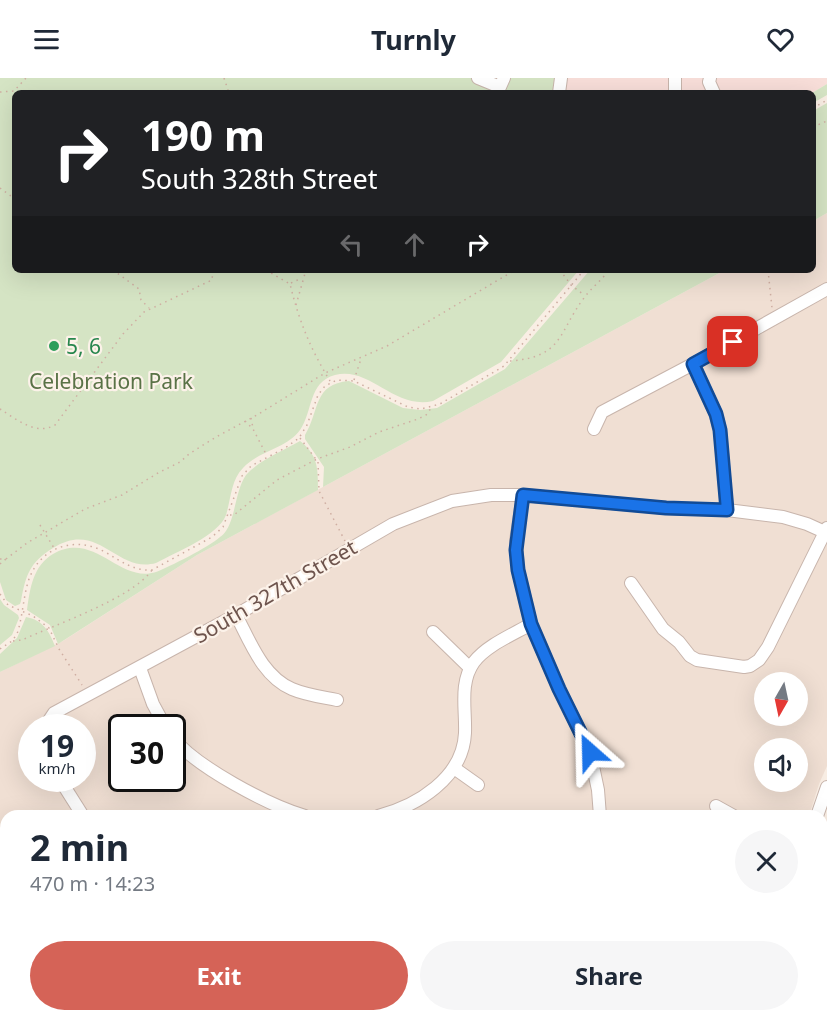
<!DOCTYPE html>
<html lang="en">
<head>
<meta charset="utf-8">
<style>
	body { margin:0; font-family:"Noto Sans",sans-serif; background:#f6f6f7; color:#1f2937; height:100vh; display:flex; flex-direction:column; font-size:22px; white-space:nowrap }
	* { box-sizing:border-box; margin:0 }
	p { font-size:20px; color:#747a83 }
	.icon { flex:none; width:33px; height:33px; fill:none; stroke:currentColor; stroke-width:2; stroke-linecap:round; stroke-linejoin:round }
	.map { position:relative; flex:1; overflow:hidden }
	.details { position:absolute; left:0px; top:732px; width:828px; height:212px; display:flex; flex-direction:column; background:#fff; border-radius:18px 18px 0 0; box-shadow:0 6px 24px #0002 }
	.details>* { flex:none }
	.top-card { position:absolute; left:12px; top:12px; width:804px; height:183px; border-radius:9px; box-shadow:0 6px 24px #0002; background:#202124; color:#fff; overflow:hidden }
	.needle { width:39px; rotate:189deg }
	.buttons { position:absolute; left:754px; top:594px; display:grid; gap:12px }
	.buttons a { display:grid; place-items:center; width:54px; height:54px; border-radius:50%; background:#fff; box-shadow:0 6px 24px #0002; font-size:30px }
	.speed { position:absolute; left:18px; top:636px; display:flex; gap:12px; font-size:30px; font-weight:700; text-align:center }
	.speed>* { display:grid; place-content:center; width:78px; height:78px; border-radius:50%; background:#fff; box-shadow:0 6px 24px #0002; line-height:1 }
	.speed small { font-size:15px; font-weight:400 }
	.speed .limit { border:3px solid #111; border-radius:9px; background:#fff; color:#111 }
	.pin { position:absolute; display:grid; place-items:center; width:51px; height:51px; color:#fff; margin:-26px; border-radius:12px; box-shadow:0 3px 9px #0006 }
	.me { position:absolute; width:66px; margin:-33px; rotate:335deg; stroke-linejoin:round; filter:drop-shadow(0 0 4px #0008) }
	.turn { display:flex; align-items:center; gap:21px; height:126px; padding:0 30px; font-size:27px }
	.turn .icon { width:78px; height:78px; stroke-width:2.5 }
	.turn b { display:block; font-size:42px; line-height:51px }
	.lanes { display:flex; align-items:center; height:57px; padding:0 30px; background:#0003; justify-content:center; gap:30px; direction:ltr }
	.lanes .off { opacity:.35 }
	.round { display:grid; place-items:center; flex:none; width:63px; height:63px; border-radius:32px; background:#f6f6f7 }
	.overview { display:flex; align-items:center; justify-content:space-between; height:102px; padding:0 30px }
	h1 { font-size:36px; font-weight:700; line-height:45px }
	.button { display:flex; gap:12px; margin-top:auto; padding:12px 30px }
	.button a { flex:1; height:69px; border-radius:36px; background:#d56357; color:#fff; font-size:24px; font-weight:700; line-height:69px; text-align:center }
	.button a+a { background:#f6f6f7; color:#1f2937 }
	header { display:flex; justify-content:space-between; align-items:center; height:78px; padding:0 30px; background:#fff; font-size:27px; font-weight:700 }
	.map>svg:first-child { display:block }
	.residential { fill:#f0dfd3; fill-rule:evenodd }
	.commercial { fill:#f8ded9 }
	.green { fill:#d5e4c4 }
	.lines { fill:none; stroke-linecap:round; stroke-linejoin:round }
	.minor-casing { stroke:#c8b5ac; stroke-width:14 }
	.path { stroke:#cfaea2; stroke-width:1.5; stroke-dasharray:1.5 4.5; stroke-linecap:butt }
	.minor { stroke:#fff; stroke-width:12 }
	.route-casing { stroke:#114b97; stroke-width:15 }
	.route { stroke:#1a73e8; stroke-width:10 }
	.leisure-dot { fill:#2e9e5b; stroke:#fcf2e9; stroke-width:2 }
	.labels { text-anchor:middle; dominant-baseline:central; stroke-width:4.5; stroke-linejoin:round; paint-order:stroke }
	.leisure-label { font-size:21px; fill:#27864d; stroke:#fcf2e9; text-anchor:start }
	.park-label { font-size:21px; fill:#597246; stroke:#fcf2e9 }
	.street-label { font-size:21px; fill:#6e544d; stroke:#fcf2e9 }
</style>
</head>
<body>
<header><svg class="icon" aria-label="menu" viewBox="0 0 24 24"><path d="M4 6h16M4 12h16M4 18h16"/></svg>Turnly<svg class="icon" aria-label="heart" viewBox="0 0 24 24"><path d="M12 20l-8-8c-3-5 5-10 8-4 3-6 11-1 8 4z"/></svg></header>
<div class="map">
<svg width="827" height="943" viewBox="0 0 827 943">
	<rect width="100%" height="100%" fill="#f9eee4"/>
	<g class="residential">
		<path d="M827 135V688L819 706 809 738H6V938H774L773 943H0V594L63 563 197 477 725 192H813V143ZM765 604H798V638H765ZM32 650H82V700H32ZM122 650H172V700H122ZM765 670H798V704H765Z"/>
		<polygon points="827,742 827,885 822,885 822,766"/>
	</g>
	<polygon class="commercial" points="555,0 827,0 827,6 812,15 553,15"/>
	<g class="green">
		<path d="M0 0H555L553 15H15V192H579L501 284 433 323C394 332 370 288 335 297 308 304 313 334 300 352 286 371 258 373 243 390 231 402 231 421 226 437 218 458 176 474 156 485 116 496 99 441 53 470 29 485 26 497 21 523L20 526 15 528 6 522 0 504Z"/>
		<polygon points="827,6 827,17 813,25 812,15"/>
		<polygon points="827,25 827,135 813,143 813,33"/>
		<path d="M590 192H725L323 409 324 389 305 361V357C320 332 313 306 349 303L403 330 420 332 437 330 505 291Z"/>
		<path d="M300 363C318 377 318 390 318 412L197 477 58 566 50 547 27 532C30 510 33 488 53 476 95 452 119 506 156 494 169 489 209 469 220 459 225 456 228 450 230 445 236 430 237 410 246 397 259 382 283 373 300 363Z"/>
		<polygon points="0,521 4,527 18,537 19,540 12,557 0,567"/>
		<path d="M26 539C43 542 49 553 55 568L0 594V576L17 560Z"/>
		<polygon points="822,797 827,798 822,855"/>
		<polygon points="822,874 827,875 827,943 764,943 765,938 822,938"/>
	</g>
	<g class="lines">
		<defs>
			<g id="minor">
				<polyline points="478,0 500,9 504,0"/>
				<polyline points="675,0 675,15"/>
				<polyline points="710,0 709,4 714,15"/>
				<polyline points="559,15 561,0"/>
				<polyline points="693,286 716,336 720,352 727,432"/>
				<polyline points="594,351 602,334 693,286 827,211"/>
				<polyline points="523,417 516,463 518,492 531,546 559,611 590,674 598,712 600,738"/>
				<polyline points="631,505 663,551 679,564 690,578 697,582 744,589 750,588 759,582 768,569 827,450"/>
				<path d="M236 537C250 563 262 598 292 611 306 617 322 619 337 622"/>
				<polyline points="433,554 470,590"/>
				<polyline points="140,590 153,626 166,650"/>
				<polyline points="44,650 54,635 236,537 393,446 452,423 491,417 523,417 666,430 727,432 783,439 807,446 827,455"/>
				<path d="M172 659C196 689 268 727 305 738"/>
				<polyline points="454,690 478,707"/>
				<polyline points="59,700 83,738"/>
				<polyline points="716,728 734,738"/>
				<path d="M378 738C417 728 463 700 465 655 466 631 459 605 474 584 487 567 514 556 531 546"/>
				<polyline points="817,738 827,709"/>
				<polyline points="0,766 6,768"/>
				<polyline points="0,893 6,894"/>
				<polyline points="0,926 6,927"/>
				<polyline points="5,943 6,937"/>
				<polyline points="74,943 75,938"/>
				<polyline points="307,943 309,938"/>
				<polyline points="509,943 511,938"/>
				<polyline points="705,943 705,938"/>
				<polyline points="781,943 782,938"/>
			</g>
		</defs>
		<use href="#minor" class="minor-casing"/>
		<g class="path">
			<polyline points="224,0 229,15"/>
			<polyline points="0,14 14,13 26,0"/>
			<polyline points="813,30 827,22"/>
			<polyline points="813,49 827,43"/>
			<polyline points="0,110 15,121"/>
			<polyline points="113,192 139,211 141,222 149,230"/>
			<path d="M266 192 290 206C299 243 310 270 330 303"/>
			<polyline points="560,192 571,207 584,217"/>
			<polyline points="768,192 772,230"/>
			<polyline points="291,205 302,200"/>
			<polyline points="296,227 306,192"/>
			<path d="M510 283C564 279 558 254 584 220 591 210 602 202 609 192"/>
			<polyline points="354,302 361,281"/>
			<path d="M0 331C16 341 36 358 55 347L123 256 144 234 212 202 213 192"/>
			<polyline points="251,340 253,350"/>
			<polyline points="245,343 253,351 267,378"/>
			<polyline points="300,360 318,384 319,413 345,463"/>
			<polyline points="230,437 234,437 277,402 317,381 350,369 379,354 418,341 426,337 432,329"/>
			<polyline points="40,447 54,470"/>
			<polyline points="0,481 6,481 27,465 85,431 122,417 158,395 180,384 189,376 216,359 257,337 325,295 387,268 515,192"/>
			<polyline points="0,486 6,481"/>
			<polyline points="0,516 8,527 33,538 49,550 59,571 82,607"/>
			<path d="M13 563 22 562C54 547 133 520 152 492"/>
			<path d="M0 571 12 563 17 556C23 538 23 519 29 501 41 468 76 458 105 474 121 483 133 493 152 492L212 459 223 449 242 398 251 388 285 370 299 360 307 347 318 317 325 308 337 302 354 303 408 329 421 331 440 326 504 288 584 192"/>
		</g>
		<use href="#minor" class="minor"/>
	</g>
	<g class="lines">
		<defs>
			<polyline id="route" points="590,674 559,611 531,546 518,492 516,472 523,417 666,430 727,432 720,352 716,336 693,286 733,264"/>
		</defs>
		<use href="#route" class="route-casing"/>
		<use href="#route" class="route"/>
	</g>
	<circle class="leisure-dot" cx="54" cy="268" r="6"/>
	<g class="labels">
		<g class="leisure-label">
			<text x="66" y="268">5, 6</text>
		</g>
		<g class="park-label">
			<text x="111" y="303">Celebration Park</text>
		</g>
		<g class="street-label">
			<text transform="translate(275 513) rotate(-30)">South 327th Street</text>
		</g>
	</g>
</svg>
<div class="buttons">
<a><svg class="needle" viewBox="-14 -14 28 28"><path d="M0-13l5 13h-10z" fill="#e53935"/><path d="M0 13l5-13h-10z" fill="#747a83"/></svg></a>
<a><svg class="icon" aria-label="sound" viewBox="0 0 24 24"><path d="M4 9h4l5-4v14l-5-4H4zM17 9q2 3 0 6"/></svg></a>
</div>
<div class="speed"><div>19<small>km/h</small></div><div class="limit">30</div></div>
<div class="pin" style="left:733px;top:264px;background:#d93025"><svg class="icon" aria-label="arrive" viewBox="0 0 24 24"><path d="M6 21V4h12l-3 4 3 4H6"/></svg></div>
<svg class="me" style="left:590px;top:674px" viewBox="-20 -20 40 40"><path d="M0-17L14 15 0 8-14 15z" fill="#1a73e8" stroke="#fff" stroke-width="4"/></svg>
<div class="top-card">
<div class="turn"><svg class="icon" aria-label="right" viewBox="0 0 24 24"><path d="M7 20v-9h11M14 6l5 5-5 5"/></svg><div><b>190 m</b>South 328th Street</div></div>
<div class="lanes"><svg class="icon off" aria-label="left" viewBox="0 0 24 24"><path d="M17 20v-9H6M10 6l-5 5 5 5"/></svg><svg class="icon off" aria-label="ahead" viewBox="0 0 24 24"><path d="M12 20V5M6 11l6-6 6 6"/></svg><svg class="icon" aria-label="right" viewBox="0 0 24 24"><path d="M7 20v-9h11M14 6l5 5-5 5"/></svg></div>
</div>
<section class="details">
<div class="overview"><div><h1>2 min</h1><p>470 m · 14:23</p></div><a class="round"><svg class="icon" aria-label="close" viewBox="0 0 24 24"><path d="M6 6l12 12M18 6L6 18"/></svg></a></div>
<div class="button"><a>Exit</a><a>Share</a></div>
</section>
</div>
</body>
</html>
